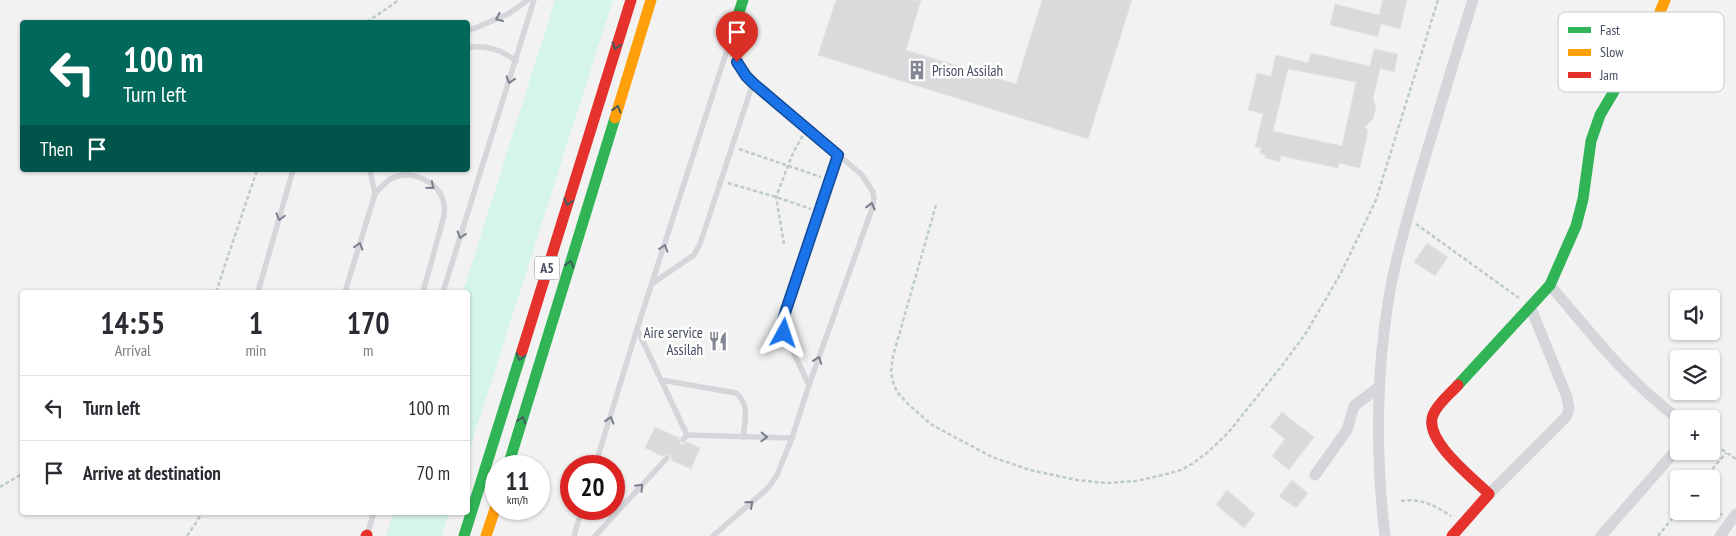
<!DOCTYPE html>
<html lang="en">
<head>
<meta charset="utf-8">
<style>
	body { margin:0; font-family:"PT Sans Narrow",sans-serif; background:#f2f2f3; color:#2b2b33; height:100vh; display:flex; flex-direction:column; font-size:19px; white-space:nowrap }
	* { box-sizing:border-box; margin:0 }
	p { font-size:16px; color:#7c7c81 }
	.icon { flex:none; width:28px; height:28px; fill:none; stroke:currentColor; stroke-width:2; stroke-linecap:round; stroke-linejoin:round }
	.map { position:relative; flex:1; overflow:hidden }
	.side { position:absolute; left:20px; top:290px; width:450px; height:225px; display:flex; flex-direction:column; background:#fff; border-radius:5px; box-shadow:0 1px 4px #0004 }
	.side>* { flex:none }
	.banner { position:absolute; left:20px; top:20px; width:450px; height:152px; border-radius:5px; box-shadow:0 1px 4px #0004; background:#00695c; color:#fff; overflow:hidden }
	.buttons { position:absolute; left:1670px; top:290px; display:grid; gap:10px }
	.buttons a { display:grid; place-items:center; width:50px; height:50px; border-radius:5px; background:#fff; box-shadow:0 1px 4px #0004; font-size:25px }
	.speed { position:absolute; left:485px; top:455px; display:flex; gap:10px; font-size:25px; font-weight:700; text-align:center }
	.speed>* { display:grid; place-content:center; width:65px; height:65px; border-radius:50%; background:#fff; box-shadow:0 1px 4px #0004; line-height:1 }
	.speed small { font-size:12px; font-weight:400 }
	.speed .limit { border:8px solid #d22; background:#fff; color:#111 }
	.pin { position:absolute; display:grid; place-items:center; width:42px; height:42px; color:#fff; margin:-51px -21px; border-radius:50% 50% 50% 0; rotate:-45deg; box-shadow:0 0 5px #0007 }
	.pin .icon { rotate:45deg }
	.me { position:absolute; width:55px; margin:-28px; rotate:5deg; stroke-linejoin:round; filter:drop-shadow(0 0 4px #0008) }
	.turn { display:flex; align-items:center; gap:18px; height:105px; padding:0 20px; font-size:22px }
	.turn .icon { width:65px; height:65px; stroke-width:2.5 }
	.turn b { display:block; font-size:35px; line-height:42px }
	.then { display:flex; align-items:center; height:48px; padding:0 20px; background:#0003; gap:10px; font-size:19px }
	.eta { display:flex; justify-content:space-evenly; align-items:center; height:85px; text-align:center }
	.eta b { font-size:30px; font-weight:800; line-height:35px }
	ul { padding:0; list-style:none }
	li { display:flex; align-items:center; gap:15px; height:65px; padding:0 20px; border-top:1px solid #e1e1e2 }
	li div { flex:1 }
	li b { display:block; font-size:19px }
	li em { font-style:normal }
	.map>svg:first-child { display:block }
	.green { fill:#d5f4ea }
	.building { fill:#dadadd; stroke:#e4e4e5; fill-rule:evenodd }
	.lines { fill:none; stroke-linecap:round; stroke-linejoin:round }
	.path { stroke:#becbcb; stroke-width:2.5; stroke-dasharray:4 2.5; stroke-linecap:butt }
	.lane { stroke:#d5d6da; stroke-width:5.5 }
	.street { stroke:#d5d6da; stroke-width:11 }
	.fast { stroke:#30b455; stroke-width:11 }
	.slow { stroke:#ff9f0a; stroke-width:11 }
	.jam { stroke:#e5322d; stroke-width:11 }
	.oneway { stroke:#797d8c }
	.oneway2 { stroke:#445c60 }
	.route-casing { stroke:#114b97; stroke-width:12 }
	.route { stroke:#1a73e8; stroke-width:9 }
	.labels { text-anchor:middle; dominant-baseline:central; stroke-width:5; stroke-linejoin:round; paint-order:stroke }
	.shield { fill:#fff; stroke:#7e8291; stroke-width:1 }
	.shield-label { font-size:14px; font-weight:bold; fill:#474d62 }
	.poi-label { font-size:15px; fill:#474d62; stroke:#fff; text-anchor:start }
	.key { fill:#fff; stroke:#c8cad0; stroke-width:1 }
	.key-label { font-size:14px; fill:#474d62 }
</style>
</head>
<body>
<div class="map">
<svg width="1736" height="536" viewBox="0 0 1736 536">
	<rect width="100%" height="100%" fill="#f3f2f2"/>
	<g class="green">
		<polygon points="555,0 613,0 468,455 468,292 463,292"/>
		<polygon points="394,512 449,512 449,513 442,536 386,536"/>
	</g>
	<g class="building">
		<polygon points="836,0 921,0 906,50 1016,84 1042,0 1132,0 1088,139 818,55"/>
		<polygon points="1383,0 1407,0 1400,29 1381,24 1378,37 1330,25 1335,4 1379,15"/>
		<path d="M1374 49 1398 54 1394 72 1380 68 1373 99 1376 108 1373 119 1365 127 1368 130 1360 168 1339 163 1338 168 1281 156 1280 162 1265 158V155L1260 154 1261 148 1255 147 1263 114 1248 110 1257 73 1271 76 1276 55 1308 63 1311 53 1370 66ZM1288 69 1356 82 1342 146 1273 131Z"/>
		<polygon points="1427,243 1448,257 1435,276 1414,262"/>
		<polygon points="1282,412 1314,437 1289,470 1272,456 1285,439 1270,427"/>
		<polygon points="655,427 679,438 680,444 684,444 687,442 700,448 691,469 671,460 671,456 668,454 662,456 645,448"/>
		<polygon points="1292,480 1308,493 1296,508 1279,496"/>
		<polygon points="1227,490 1255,514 1244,528 1216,505"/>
	</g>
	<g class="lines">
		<g class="path">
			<polyline points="367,22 399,0"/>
			<polyline points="739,149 821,177"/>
			<polyline points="728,183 776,197 811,209"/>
			<polyline points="936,205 893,356 891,371 893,382 897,392 909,405 932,425 992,457 1030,470 1077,480 1107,483 1136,481 1163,475 1181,470 1192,464 1208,452 1228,433 1284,363 1306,333 1341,273 1376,200 1438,0"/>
			<polyline points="1416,224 1519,298"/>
			<polyline points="784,244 776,197 793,153 803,135"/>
			<polyline points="216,292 257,170"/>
			<polyline points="1711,442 1736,459"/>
			<polyline points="1704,479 1726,453"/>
			<polyline points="0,487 22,474"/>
			<path d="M1401 501C1421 498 1434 505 1451 516"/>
			<polyline points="1711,505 1722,515"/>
			<polyline points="187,536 203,512"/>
			<polyline points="1658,536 1679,510"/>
		</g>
		<g class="lane">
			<polyline points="468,31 508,14 528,0"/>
			<path d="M468 48C485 44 502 50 516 61"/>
			<polyline points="370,170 375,194"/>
			<polyline points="653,283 694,255 700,244 753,83"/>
			<polyline points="258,292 293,170"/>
			<path d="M345 292 375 194C380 188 385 182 392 178 412 169 440 182 444 204 445 208 444 212 444 216L423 292"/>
			<polyline points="443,292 534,0"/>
			<polyline points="637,329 687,435"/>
			<path d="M661 380 736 393C750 405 745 420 743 437"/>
			<polyline points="809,385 784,333 783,320 838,155"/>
			<polyline points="683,440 687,435 792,438"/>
			<polyline points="595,466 637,329 729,44"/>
			<polyline points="368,532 374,512"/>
			<polyline points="574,536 582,509"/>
			<polyline points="595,536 667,458"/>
			<polyline points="713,536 768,488 777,475 792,438 809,385 872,209 874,198 873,192 862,175 746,76 737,62 731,42"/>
		</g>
		<g class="street">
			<path d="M1550 285C1590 332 1629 383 1679 419"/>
			<polyline points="1315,475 1347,430 1354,406 1379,387"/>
			<polyline points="1489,494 1566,417 1569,409 1567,397 1530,306"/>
			<path d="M1385 536C1375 451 1376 364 1392 280 1402 233 1416 187 1430 141 1444 94 1458 47 1473 0"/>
			<polyline points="1601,536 1679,447"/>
			<polyline points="1720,536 1736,514"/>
		</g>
		<g class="fast">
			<polyline points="730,40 743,0"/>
			<polyline points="1458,385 1550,285 1576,226 1583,199 1591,141 1600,115 1629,66"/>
			<polyline points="508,466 615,118"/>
			<polyline points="464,536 522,351"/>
		</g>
		<g class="slow">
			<polyline points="1629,66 1657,19 1665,0"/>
			<polyline points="615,118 651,0"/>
			<polyline points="486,536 496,506"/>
		</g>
		<g class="jam">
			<polyline points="522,351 631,0"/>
			<polyline points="366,536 367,535"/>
			<path d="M1452 536 1489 494C1473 478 1423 440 1433 415 1437 404 1450 394 1458 385"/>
		</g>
	</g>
	<defs><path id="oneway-chevron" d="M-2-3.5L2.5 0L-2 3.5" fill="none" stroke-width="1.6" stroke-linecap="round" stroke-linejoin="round" transform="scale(1.25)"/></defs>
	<g class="oneway">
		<use href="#oneway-chevron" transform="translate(499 18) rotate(156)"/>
		<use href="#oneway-chevron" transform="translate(510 80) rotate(107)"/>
		<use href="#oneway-chevron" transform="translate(431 186) rotate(39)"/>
		<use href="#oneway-chevron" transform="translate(871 206) rotate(-76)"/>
		<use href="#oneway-chevron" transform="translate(280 217) rotate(106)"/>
		<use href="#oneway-chevron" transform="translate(461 235) rotate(107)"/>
		<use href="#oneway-chevron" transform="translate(359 246) rotate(-73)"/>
		<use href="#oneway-chevron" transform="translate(664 248) rotate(-72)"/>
		<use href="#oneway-chevron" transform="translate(818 360) rotate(-70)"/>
		<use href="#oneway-chevron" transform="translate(610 420) rotate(-73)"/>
		<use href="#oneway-chevron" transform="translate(764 437) rotate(2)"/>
		<use href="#oneway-chevron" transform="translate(640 487) rotate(-47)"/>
		<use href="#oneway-chevron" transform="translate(750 504) rotate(-41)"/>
	</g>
	<g class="oneway2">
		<use href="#oneway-chevron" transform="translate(616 46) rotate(107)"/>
		<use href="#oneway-chevron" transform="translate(617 109) rotate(-73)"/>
		<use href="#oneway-chevron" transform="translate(568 202) rotate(108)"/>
		<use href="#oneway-chevron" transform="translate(570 264) rotate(-73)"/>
		<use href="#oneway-chevron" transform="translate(520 357) rotate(107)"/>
		<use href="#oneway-chevron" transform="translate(522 420) rotate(-73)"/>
	</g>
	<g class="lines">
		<defs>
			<polyline id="route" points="737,62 746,76 753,83 838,155 786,310 783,320 784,333"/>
		</defs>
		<use href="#route" class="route-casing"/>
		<use href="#route" class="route"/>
	</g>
	<defs>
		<symbol id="building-bare" viewBox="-9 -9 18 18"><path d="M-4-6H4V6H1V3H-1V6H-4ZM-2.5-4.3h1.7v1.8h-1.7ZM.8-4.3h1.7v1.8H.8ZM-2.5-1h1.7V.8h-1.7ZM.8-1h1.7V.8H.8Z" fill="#838794" stroke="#fff" stroke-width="2.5" paint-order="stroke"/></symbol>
		<symbol id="restaurant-bare" viewBox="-9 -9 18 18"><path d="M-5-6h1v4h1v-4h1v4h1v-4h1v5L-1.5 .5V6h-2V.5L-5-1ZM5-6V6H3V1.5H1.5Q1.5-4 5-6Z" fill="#838794" stroke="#fff" stroke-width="2.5" paint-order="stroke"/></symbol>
	</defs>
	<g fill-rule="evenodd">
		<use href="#building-bare" x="903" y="56" width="28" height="28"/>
		<use href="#restaurant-bare" x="704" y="327" width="28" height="28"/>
	</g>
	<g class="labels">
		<rect class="shield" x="534.5" y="256.5" width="25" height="23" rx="4"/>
		<g class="shield-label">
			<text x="547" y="268">A5</text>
		</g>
		<g class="poi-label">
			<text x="932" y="70">Prison Assilah</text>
			<text x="703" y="332" text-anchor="end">Aire service<tspan x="703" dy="17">Assilah</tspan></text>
		</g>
	</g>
	<rect x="1558" y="12" width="166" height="80" rx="8" class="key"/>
	<rect x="1568" y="27" width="23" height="6" fill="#30b455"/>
	<rect x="1568" y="49" width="23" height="7" fill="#ff9f0a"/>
	<rect x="1568" y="72" width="23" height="6" fill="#e5322d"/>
	<g class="key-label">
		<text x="1600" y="35">Fast</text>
		<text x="1600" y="57">Slow</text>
		<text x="1600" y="80">Jam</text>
	</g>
</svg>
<div class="buttons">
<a><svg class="icon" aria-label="sound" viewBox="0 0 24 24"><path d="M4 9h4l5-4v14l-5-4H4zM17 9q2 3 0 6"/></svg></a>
<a><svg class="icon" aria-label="layers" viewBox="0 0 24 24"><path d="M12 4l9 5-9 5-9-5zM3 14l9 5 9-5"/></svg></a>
<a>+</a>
<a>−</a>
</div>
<div class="speed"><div>11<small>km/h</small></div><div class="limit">20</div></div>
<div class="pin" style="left:737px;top:62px;background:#d93025"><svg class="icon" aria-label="arrive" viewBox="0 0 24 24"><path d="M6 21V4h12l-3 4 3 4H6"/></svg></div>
<svg class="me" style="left:784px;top:333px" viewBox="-20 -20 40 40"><path d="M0-17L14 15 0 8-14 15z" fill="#1a73e8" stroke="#fff" stroke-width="4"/></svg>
<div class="banner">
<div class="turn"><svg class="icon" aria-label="left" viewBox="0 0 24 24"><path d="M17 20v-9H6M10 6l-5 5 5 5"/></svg><div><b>100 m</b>Turn left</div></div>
<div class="then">Then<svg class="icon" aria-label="arrive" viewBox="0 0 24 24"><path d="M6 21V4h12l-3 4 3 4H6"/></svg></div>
</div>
<section class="side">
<div class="eta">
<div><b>14:55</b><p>Arrival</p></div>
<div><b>1</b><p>min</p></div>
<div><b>170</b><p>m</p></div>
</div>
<ul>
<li><svg class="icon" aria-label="left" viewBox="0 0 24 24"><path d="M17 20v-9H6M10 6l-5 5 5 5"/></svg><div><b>Turn left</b></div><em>100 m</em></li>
<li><svg class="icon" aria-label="arrive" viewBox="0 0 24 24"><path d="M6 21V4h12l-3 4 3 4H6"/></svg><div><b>Arrive at destination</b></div><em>70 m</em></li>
</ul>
</section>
</div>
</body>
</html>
